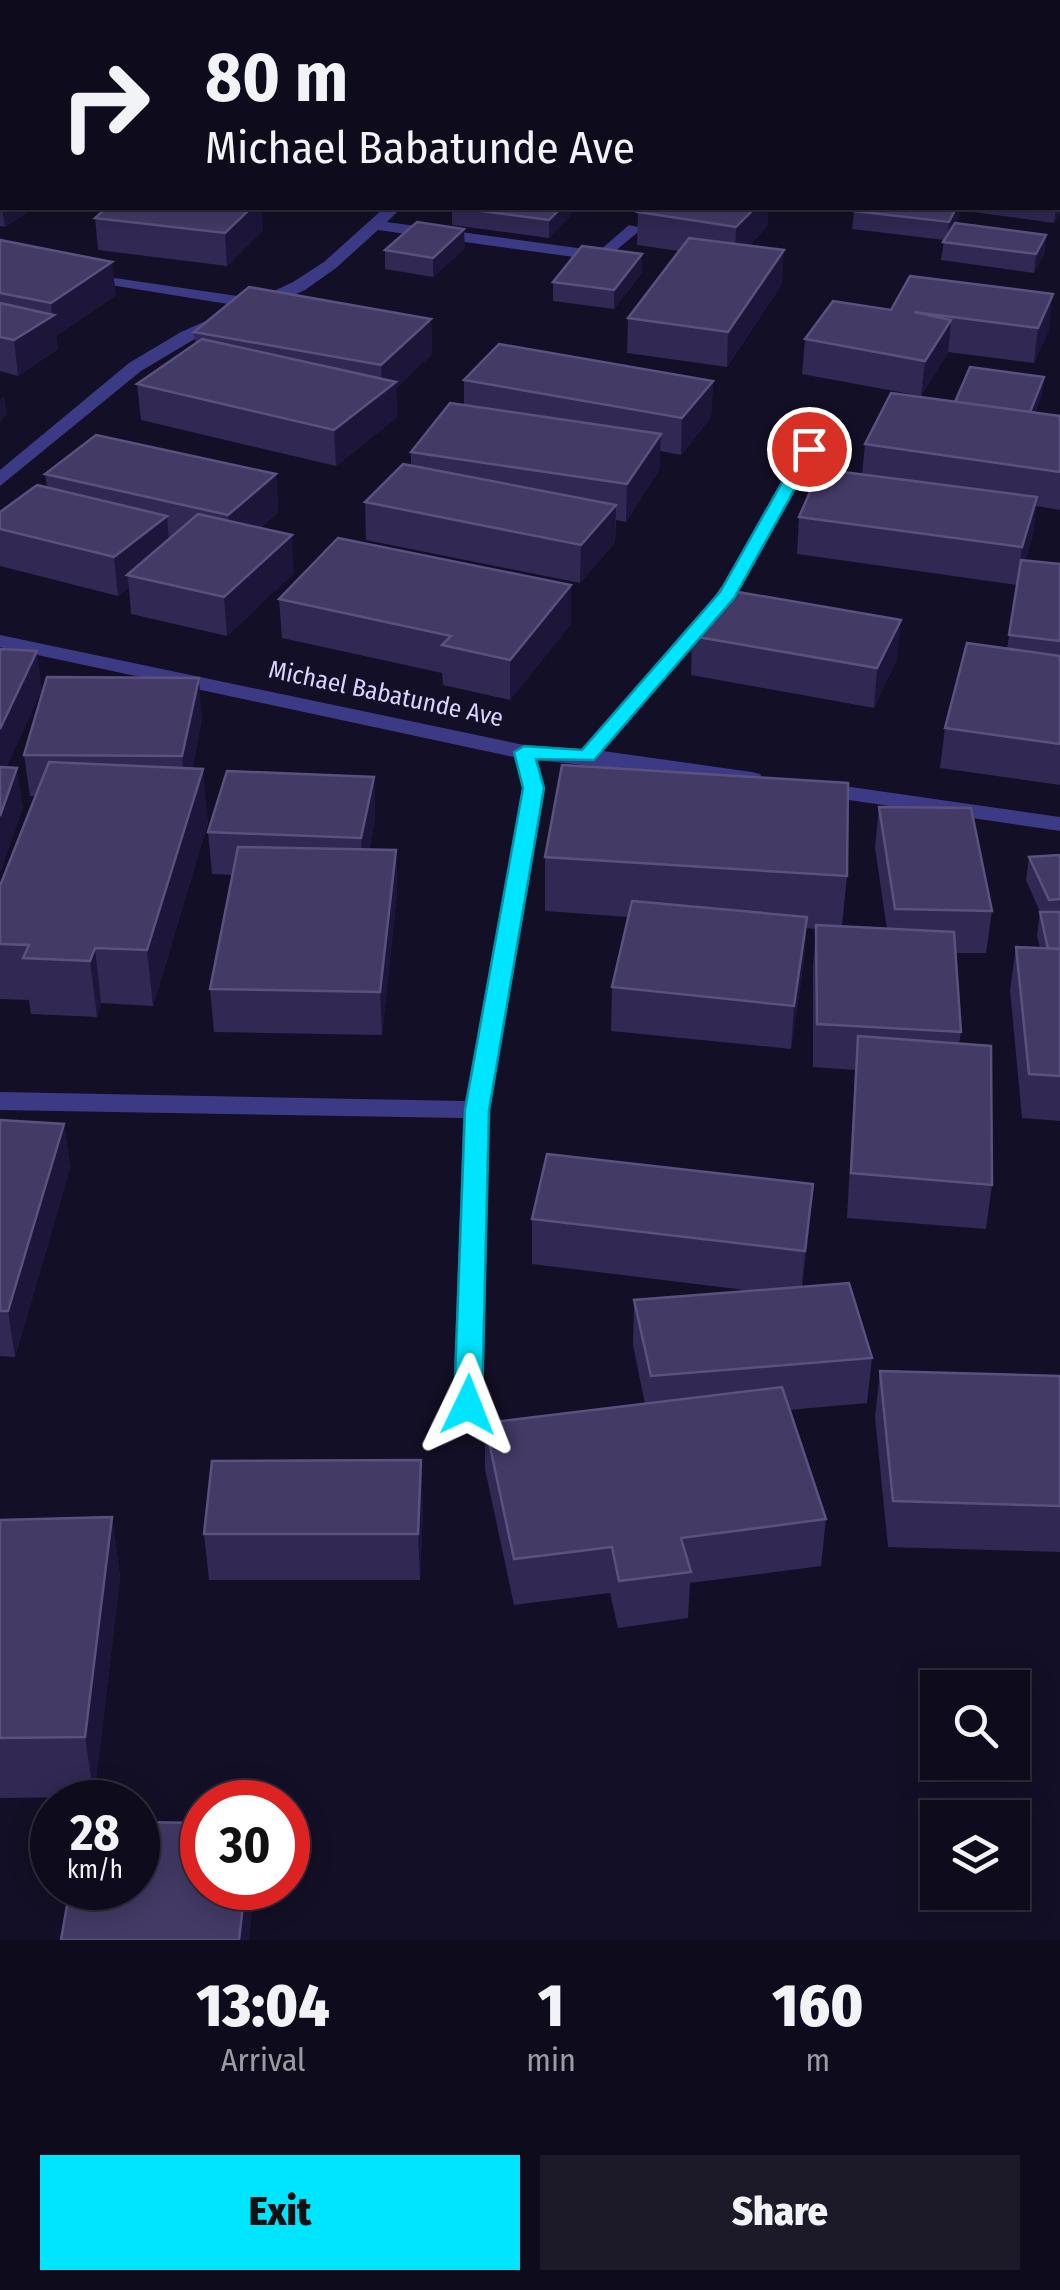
<!DOCTYPE html>
<html lang="en">
<head>
<meta charset="utf-8">
<style>
	body { margin:0; font-family:"Fira Sans Condensed",sans-serif; background:#1c1929; color:#f1f3f6; height:100vh; display:flex; flex-direction:column; font-size:38px; white-space:nowrap }
	* { box-sizing:border-box; margin:0 }
	p { font-size:32px; color:#9b9ba3 }
	.icon { flex:none; width:55px; height:55px; fill:none; stroke:currentColor; stroke-width:2; stroke-linecap:round; stroke-linejoin:round }
	.map { position:relative; height:1940px; overflow:hidden }
	.side { display:flex; flex-direction:column; background:#0e0b1c; flex:1 }
	.side>* { flex:none }
	.top-card { position:absolute; left:0px; top:0px; width:1060px; height:210px; box-shadow:0 5px 25px #0003,0 0 0 2px #2e2b3b; background:#0e0b1c; color:#f1f3f6; overflow:hidden }
	.buttons { position:absolute; left:920px; top:1670px; display:grid; gap:20px }
	.buttons a { display:grid; place-items:center; width:110px; height:110px; border-radius:0px; background:#0e0b1c; box-shadow:0 5px 25px #0003,0 0 0 2px #2e2b3b; font-size:50px }
	.speed { position:absolute; left:30px; top:1780px; display:flex; gap:20px; font-size:50px; font-weight:700; text-align:center }
	.speed>* { display:grid; place-content:center; width:130px; height:130px; border-radius:50%; background:#0e0b1c; box-shadow:0 5px 25px #0003,0 0 0 2px #2e2b3b; line-height:1 }
	.speed small { font-size:25px; font-weight:400 }
	.speed .limit { border:15px solid #d22; background:#fff; color:#111 }
	.pin { position:absolute; display:grid; place-items:center; width:85px; height:85px; color:#fff; margin:-42px; border:5px solid #fff; border-radius:50%; box-shadow:0 2px 10px #0007 }
	.me { position:absolute; width:110px; margin:-55px; rotate:2deg; stroke-linejoin:round; filter:drop-shadow(0 0 8px #0008) }
	.turn { display:flex; align-items:center; gap:35px; height:210px; padding:0 40px; font-size:45px }
	.turn .icon { width:130px; height:130px; stroke-width:2.5 }
	.turn b { display:block; font-size:70px; line-height:85px }
	.eta { display:flex; justify-content:space-evenly; align-items:center; height:170px; text-align:center }
	.eta b { font-size:60px; font-weight:800; line-height:70px }
	.button { display:flex; gap:20px; margin-top:auto; padding:20px 40px }
	.button a { flex:1; height:115px; border-radius:0px; background:#00e5ff; color:#111; font-size:40px; font-weight:800; line-height:115px; text-align:center }
	.button a+a { background:#1c1929; color:#f1f3f6 }
	.map>svg:first-child { display:block }
	.lines { fill:none; stroke-linecap:round; stroke-linejoin:round }
	.street { fill:#3d3a85; fill-rule:evenodd }
	.wall { fill:#312854 }
	.shaded-wall { fill:#1d163a }
	.building { fill:#433a66; stroke:#5a527e; stroke-width:2.5 }
	.route { fill:#00e5ff; stroke:#0095a6; stroke-width:2.5 }
	.labels { text-anchor:middle; dominant-baseline:central; stroke-width:10; stroke-linejoin:round; paint-order:stroke }
	.street-label { font-size:25px; fill:#d9d4ff; stroke:#130f26 }
</style>
</head>
<body>
<div class="map">
<svg width="1060" height="1940" viewBox="0 0 1060 1940">
	<rect width="100%" height="100%" fill="#130f26"/>
	<g class="lines">
		<g class="street">
			<rect x="0" y="33" width="2" height="8"/>
			<rect x="1058" y="80" width="2" height="8"/>
			<polygon points="384,208 401,208 387,222 599,251 629,225 643,228 603,261 378,230 336,268 305,290 193,340 141,371 0,486 0,470 129,363 181,332 240,306 80,280 72,275 74,272 257,299 293,282 324,262"/>
			<polygon points="809,443 818,449 735,598 603,751 752,772 760,774 763,779 760,784 537,760 545,788 490,1110 483,1405 479,1413 468,1416 457,1413 453,1405 463,1118 0,1110 0,1092 465,1101 523,788 514,757 0,647 0,635 524,745 581,749 719,591 800,449"/>
			<polygon points="816,782 1060,817 1060,831 808,794 805,789"/>
		</g>
	</g>
	<g class="wall">
		<polygon points="61,0 170,0 167,2 61,2"/>
		<rect x="235" y="0" width="148" height="2"/>
		<polygon points="534,0 619,0 618,2 534,2"/>
		<rect x="973" y="0" width="37" height="2"/>
		<polygon points="1030,0 1060,0 1060,13 1058,13 1058,2 1030,2"/>
		<polygon points="0,94 2,94 2,208 34,208 5,227 0,226"/>
		<polygon points="1058,183 1060,183 1060,213 1054,223 966,211 967,208 1058,208"/>
		<polygon points="452,208 572,208 571,215 549,238 452,225"/>
		<polygon points="770,208 810,208 806,212"/>
		<polygon points="854,211 960,215 956,223 1046,235 1044,254 1034,273 941,260 944,240 852,229"/>
		<polygon points="638,212 768,225 749,246 782,284 727,367 627,353 628,318 679,251 637,245"/>
		<polygon points="95,218 263,230 227,266 98,250"/>
		<polygon points="0,240 116,295 56,336 58,349 18,376 0,371"/>
		<polygon points="465,248 433,277 385,269 385,250"/>
		<polygon points="642,272 614,309 553,301 553,282"/>
		<polygon points="891,310 1049,329 1034,363 948,352 921,396 802,374 805,339"/>
		<polygon points="431,319 432,354 396,388 397,417 336,466 141,420 137,384 195,344 194,332"/>
		<polygon points="1044,377 1041,397 1035,413 1060,416 1060,510 1036,506 1033,535 1025,561 1060,564 1060,785 940,768 945,728 1007,649 1017,585 797,554 799,517 862,475 865,444 955,402"/>
		<polygon points="464,380 713,381 711,417 681,455 660,451 659,470 626,522 616,520 615,542 580,583 366,540 365,502 411,465 411,452 464,405"/>
		<polygon points="45,474 276,474 278,512 260,528 294,573 227,636 131,614 129,587 118,596 0,566 0,512 47,487"/>
		<polygon points="571,585 571,624 510,700 443,685 442,673 282,638 279,599"/>
		<polygon points="692,636 897,659 874,708 691,675"/>
		<polygon points="202,718 192,769 208,822 153,1006 101,1003 97,1017 31,1014 29,1000 0,999 0,886 36,796 30,796 24,755"/>
		<polygon points="374,777 375,818 369,850 396,850 397,892 382,1035 214,1032 210,989 233,875 212,874 208,832"/>
		<polygon points="879,807 992,911 986,953 955,953 961,1032 959,1044 992,1185 986,1229 847,1218 855,1070 813,1067 813,968 816,929 806,928 804,960 791,1049 611,1031 612,987 628,917 545,911 545,857 847,876 842,926 887,929 875,848"/>
		<polygon points="1060,855 1060,1121 1022,1118 1010,990 1016,947 1040,948 1037,935 1040,912 1026,880 1029,857"/>
		<polygon points="0,1120 64,1124 70,1168 15,1357 0,1356"/>
		<polygon points="532,1219 809,1229 802,1287 872,1358 867,1403 789,1410 826,1519 821,1566 690,1583 688,1618 618,1628 610,1593 514,1605 485,1469 485,1423 645,1404 633,1345 634,1300 753,1291 532,1264"/>
		<polygon points="880,1371 1060,1376 1060,1552 888,1547 875,1417"/>
		<polygon points="423,1506 420,1580 209,1580 204,1534"/>
		<polygon points="112,1517 120,1577 94,1797 0,1798 0,1520"/>
	</g>
	<g class="shaded-wall">
		<polygon points="149,0 170,0 167,2 147,2"/>
		<polygon points="369,0 383,0 383,2 366,2"/>
		<polygon points="505,0 519,0 518,2 504,2"/>
		<polygon points="1060,199 1060,213 1054,223 1056,208"/>
		<polygon points="2,208 34,208 5,227"/>
		<polygon points="251,208 262,208 263,230 227,266 225,233"/>
		<polygon points="561,208 572,208 571,215 549,238 549,220"/>
		<polygon points="755,208 768,208 768,225 735,261 736,227"/>
		<polygon points="956,208 960,208 960,215 947,240 949,222"/>
		<polygon points="464,229 465,248 433,277 433,258"/>
		<polygon points="1046,235 1044,254 1034,273 1036,254"/>
		<polygon points="784,250 782,284 727,367 728,332"/>
		<polygon points="642,254 642,272 614,309 614,290"/>
		<polygon points="112,262 116,295 56,336 58,349 18,376 14,340 52,316 51,303"/>
		<polygon points="1053,294 1049,329 1034,363 1038,328"/>
		<polygon points="431,319 432,354 396,388 397,417 336,466 334,430 382,392 381,365"/>
		<polygon points="951,320 948,354 921,396 925,361"/>
		<polygon points="1044,377 1041,397 1026,435 1029,415"/>
		<polygon points="713,381 711,417 681,455 682,418"/>
		<polygon points="4,395 7,415 0,422 0,400"/>
		<polygon points="661,434 659,470 626,522 627,484"/>
		<polygon points="276,474 278,512 230,553 228,515"/>
		<polygon points="1037,497 1033,535 1017,585 1022,547"/>
		<polygon points="616,505 615,542 580,583 581,545"/>
		<polygon points="167,516 170,554 127,575 129,587 118,596 114,557"/>
		<polygon points="292,535 294,573 227,636 224,597"/>
		<polygon points="571,585 571,624 510,700 510,660"/>
		<polygon points="901,620 897,659 874,708 877,668"/>
		<polygon points="37,651 42,690 0,782 0,729"/>
		<polygon points="199,678 202,718 186,797 182,756"/>
		<polygon points="17,768 23,809 0,874 0,816"/>
		<polygon points="203,769 208,822 153,1006 147,950"/>
		<polygon points="374,777 375,818 363,880 361,838"/>
		<polygon points="396,850 397,892 382,1035 380,992"/>
		<polygon points="807,917 804,960 791,1049 794,1006"/>
		<polygon points="95,948 101,1003 97,1017 90,961"/>
		<polygon points="64,1124 70,1168 15,1357 8,1311"/>
		<polygon points="813,1184 809,1229 801,1296 805,1251"/>
		<polygon points="421,1460 423,1506 420,1580 418,1534"/>
		<polygon points="112,1517 120,1577 94,1797 85,1737"/>
		<polygon points="245,1888 255,1888 249,1940 239,1940"/>
	</g>
	<g class="building">
		<polygon points="244,0 369,0 366,2 274,2"/>
		<polygon points="399,0 505,0 504,2 398,2"/>
		<polygon points="660,0 730,0 729,2 659,2"/>
		<polygon points="867,0 968,0 968,2 866,2"/>
		<rect x="0" y="94" width="2" height="22"/>
		<polygon points="0,122 2,122 2,193 1,194"/>
		<polygon points="1058,183 1060,183 1060,199 1058,204"/>
		<polygon points="106,208 251,208 225,233 95,218"/>
		<polygon points="459,208 561,208 549,220"/>
		<polygon points="643,208 755,208 736,227 638,212"/>
		<polygon points="856,208 956,208 949,222 854,211"/>
		<polygon points="417,222 464,229 433,258 385,250"/>
		<polygon points="955,223 1046,235 1036,254 943,242"/>
		<polygon points="689,238 784,250 728,332 628,318"/>
		<polygon points="0,240 112,262 51,303 0,293"/>
		<polygon points="582,246 642,254 614,290 553,282"/>
		<polygon points="910,276 1053,294 1038,328 914,312 951,320 925,361 805,339 833,301 891,310"/>
		<polygon points="249,287 431,319 381,365 194,332"/>
		<polygon points="0,303 54,315 14,340 0,337"/>
		<polygon points="202,339 396,382 334,430 137,384"/>
		<polygon points="499,344 713,381 682,418 464,380"/>
		<polygon points="970,367 1044,377 1030,412 955,402"/>
		<polygon points="891,393 1060,416 1060,472 865,444"/>
		<polygon points="450,403 661,434 627,484 411,452"/>
		<polygon points="96,435 276,474 228,515 45,474"/>
		<polygon points="403,464 616,505 581,545 365,502"/>
		<polygon points="820,469 1037,497 1022,547 799,517"/>
		<polygon points="37,485 167,516 114,557 0,529 0,512"/>
		<polygon points="198,514 292,535 224,597 127,575"/>
		<polygon points="338,538 571,585 510,660 442,645 451,636 279,599"/>
		<polygon points="1021,560 1060,564 1060,641 1009,635"/>
		<polygon points="721,589 901,620 877,668 692,636"/>
		<polygon points="967,643 1060,656 1060,744 945,728"/>
		<polygon points="0,649 37,651 0,729"/>
		<polygon points="47,677 199,678 182,756 24,755"/>
		<polygon points="49,762 203,769 147,950 95,948 90,961 23,958 29,945 0,944 0,886"/>
		<polygon points="562,765 848,783 847,876 545,857"/>
		<polygon points="0,767 17,768 0,816"/>
		<polygon points="227,771 374,777 361,838 208,832"/>
		<polygon points="879,807 971,808 992,911 895,909"/>
		<polygon points="238,847 396,850 380,992 210,989"/>
		<polygon points="1060,855 1060,899 1049,900 1029,857"/>
		<polygon points="632,901 807,917 794,1006 612,987"/>
		<polygon points="1040,912 1060,912 1060,949 1048,949"/>
		<polygon points="816,925 954,932 961,1032 817,1024"/>
		<polygon points="1016,947 1060,949 1060,1076 1029,1074"/>
		<polygon points="858,1036 991,1046 992,1185 851,1173"/>
		<polygon points="0,1120 64,1124 8,1311 0,1311"/>
		<polygon points="547,1154 813,1184 805,1251 532,1219"/>
		<polygon points="849,1283 872,1358 651,1376 634,1300"/>
		<polygon points="880,1371 1060,1376 1060,1506 893,1501"/>
		<polygon points="782,1387 826,1519 681,1538 691,1572 619,1581 612,1547 514,1559 485,1423"/>
		<polygon points="421,1460 418,1534 204,1534 212,1461"/>
		<polygon points="112,1517 85,1737 0,1738 0,1520"/>
		<polygon points="138,1822 202,1823 202,1888 245,1888 239,1940 61,1940 70,1888 138,1888"/>
	</g>
	<polygon class="route" points="809,444 817,449 734,598 594,760 536,759 544,788 489,1110 482,1405 478,1412 458,1412 454,1405 465,1110 523,788 514,752 524,746 582,750 720,592 801,449"/>
	<g class="labels">
		<g class="street-label">
			<text transform="translate(386 694) rotate(12)">Michael Babatunde Ave</text>
		</g>
	</g>
</svg>
<div class="buttons">
<a><svg class="icon" aria-label="search" viewBox="0 0 24 24"><circle cx="10" cy="10" r="6"/><path d="M15 15l6 6"/></svg></a>
<a><svg class="icon" aria-label="layers" viewBox="0 0 24 24"><path d="M12 4l9 5-9 5-9-5zM3 14l9 5 9-5"/></svg></a>
</div>
<div class="speed"><div>28<small>km/h</small></div><div class="limit">30</div></div>
<div class="pin" style="left:809px;top:449px;background:#d93025"><svg class="icon" aria-label="arrive" viewBox="0 0 24 24"><path d="M6 21V4h12l-3 4 3 4H6"/></svg></div>
<svg class="me" style="left:468px;top:1405px" viewBox="-20 -20 40 40"><path d="M0-17L14 15 0 8-14 15z" fill="#00e5ff" stroke="#fff" stroke-width="4"/></svg>
<div class="top-card">
<div class="turn"><svg class="icon" aria-label="right" viewBox="0 0 24 24"><path d="M7 20v-9h11M14 6l5 5-5 5"/></svg><div><b>80 m</b>Michael Babatunde Ave</div></div>
</div>
</div>
<section class="side">
<div class="eta">
<div><b>13:04</b><p>Arrival</p></div>
<div><b>1</b><p>min</p></div>
<div><b>160</b><p>m</p></div>
</div>
<div class="button"><a>Exit</a><a>Share</a></div>
</section>
</body>
</html>
